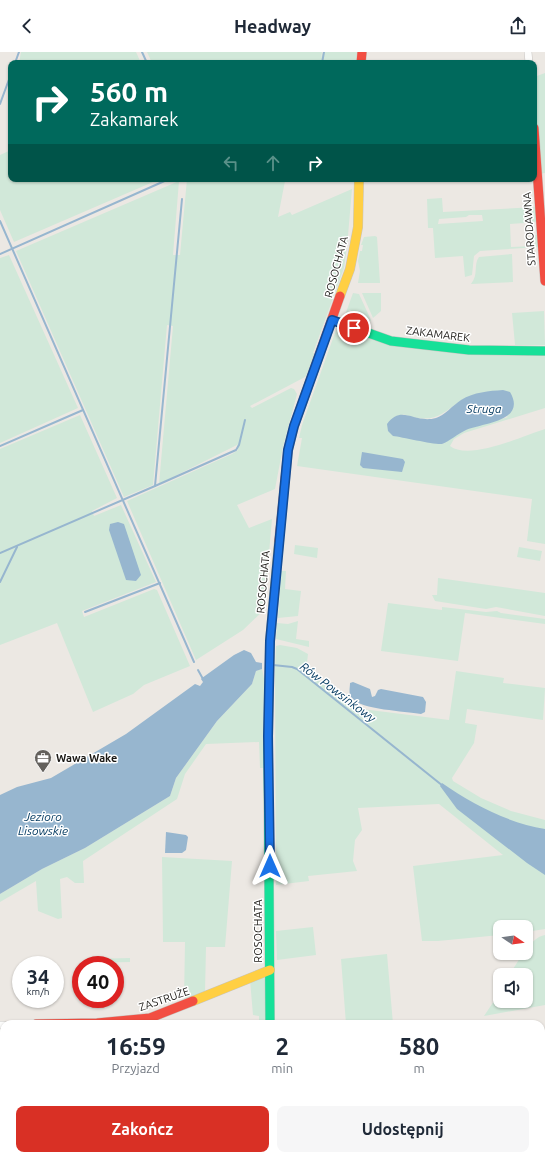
<!DOCTYPE html>
<html lang="pl">
<head>
<meta charset="utf-8">
<style>
	body { margin:0; font-family:Ubuntu,sans-serif; background:#f6f6f7; color:#1f2937; height:100vh; display:flex; flex-direction:column; font-size:15px; white-space:nowrap }
	* { box-sizing:border-box; margin:0 }
	p { font-size:13px; color:#747a83 }
	.icon { flex:none; width:22px; height:22px; fill:none; stroke:currentColor; stroke-width:2; stroke-linecap:round; stroke-linejoin:round }
	.map { position:relative; flex:1; overflow:hidden }
	.drawer { position:absolute; left:0px; top:968px; width:545px; height:140px; display:flex; flex-direction:column; background:#fff; border-radius:12px 12px 0 0; box-shadow:0 1px 3px #0004 }
	.drawer>* { flex:none }
	.guide { position:absolute; left:8px; top:8px; width:529px; height:122px; border-radius:8px; box-shadow:0 1px 3px #0004; background:#00695c; color:#fff; overflow:hidden }
	.needle { width:26px; rotate:103deg }
	.controls { position:absolute; left:493px; top:868px; display:grid; gap:8px }
	.controls a { display:grid; place-items:center; width:40px; height:40px; border-radius:8px; background:#fff; box-shadow:0 1px 3px #0004; font-size:20px }
	.speed { position:absolute; left:12px; top:904px; display:flex; gap:8px; font-size:20px; font-weight:700; text-align:center }
	.speed>* { display:grid; place-content:center; width:52px; height:52px; border-radius:50%; background:#fff; box-shadow:0 1px 3px #0004; line-height:1 }
	.speed small { font-size:10px; font-weight:400 }
	.speed .limit { border:6px solid #d22; background:#fff; color:#111 }
	.pin { position:absolute; display:grid; place-items:center; width:34px; height:34px; color:#fff; margin:-17px; border:2px solid #fff; border-radius:50%; box-shadow:0 1px 4px #0007 }
	.me { position:absolute; width:44px; margin:-22px; rotate:0deg; stroke-linejoin:round; filter:drop-shadow(0 0 3px #0008) }
	.turn { display:flex; align-items:center; gap:14px; height:84px; padding:0 16px; font-size:18px }
	.turn .icon { width:52px; height:52px; stroke-width:2.5 }
	.turn b { display:block; font-size:28px; line-height:34px }
	.lanes { display:flex; align-items:center; height:38px; padding:0 16px; background:#0003; justify-content:center; gap:20px; direction:ltr }
	.lanes .off { opacity:.35 }
	.eta { display:flex; justify-content:space-evenly; align-items:center; height:68px; text-align:center }
	.eta b { font-size:24px; font-weight:700; line-height:28px }
	.primary-button { display:flex; gap:8px; margin-top:auto; padding:8px 16px }
	.primary-button a { flex:1; height:46px; border-radius:8px; background:#d93025; color:#fff; font-size:16px; font-weight:700; line-height:46px; text-align:center }
	.primary-button a+a { background:#f6f6f7; color:#1f2937 }
	header { display:flex; justify-content:space-between; align-items:center; height:52px; padding:0 16px; background:#fff; font-size:18px; font-weight:700 }
	.map>svg:first-child { display:block }
	.green { fill:#d1e8d9; fill-rule:evenodd }
	.water { fill:#97b6cf }
	.lines { fill:none; stroke-linecap:round; stroke-linejoin:round }
	.stream { stroke:#97b6cf; stroke-width:2 }
	.street-casing { stroke:#c7c4c0; stroke-width:8 }
	.fast-casing { stroke:#c7c4c0; stroke-width:10 }
	.slow-casing { stroke:#c7c4c0; stroke-width:10 }
	.jam-casing { stroke:#c7c4c0; stroke-width:10 }
	.street { stroke:#fcfcfb; stroke-width:7 }
	.fast { stroke:#16e098; stroke-width:9 }
	.slow { stroke:#ffcf43; stroke-width:9 }
	.jam { stroke:#f24e42; stroke-width:9 }
	.route-casing { stroke:#114b97; stroke-width:10 }
	.route { stroke:#1a73e8; stroke-width:7 }
	.labels { text-anchor:middle; dominant-baseline:central; stroke-width:3; stroke-linejoin:round; paint-order:stroke }
	.street-label { font-size:11px; fill:#1b1915; stroke:#fff }
	.poi-label { font-size:11px; font-weight:bold; fill:#1b1915; stroke:#fff; text-anchor:start }
	.water-label { font-size:12px; font-style:italic; fill:#073d63; stroke:#fff }
</style>
</head>
<body>
<header><svg class="icon" aria-label="back" viewBox="0 0 24 24"><path d="M15 5l-7 7 7 7"/></svg>Headway<svg class="icon" aria-label="share" viewBox="0 0 24 24"><path d="M12 15V3M7 8l5-5 5 5M5 13v7h14v-7"/></svg></header>
<div class="map">
<svg width="545" height="1108" viewBox="0 0 545 1108">
	<rect width="100%" height="100%" fill="#ece8e3"/>
	<g class="green">
		<polygon points="21,0 136,0 141,11 19,11"/>
		<polygon points="147,0 322,0 321,6 323,0 357,0 356,11 152,11"/>
		<polygon points="545,21 545,121 539,122 534,25"/>
		<polygon points="11,98 11,127 160,127 14,190 0,158 0,103"/>
		<polygon points="187,127 290,127 285,129 278,165 290,160 292,163 352,137 347,195 344,216 313,301 315,302 310,318 305,325 250,354 252,356 291,336 294,337 297,342 283,395 275,437 237,453 249,476 272,467 264,558 243,578 196,608 127,449 232,402 238,398 237,393 159,432 173,274 167,273 153,433 124,445 16,199 179,129 173,203 180,203"/>
		<path d="M442 146 443 160 537 155 538 170 510 172 511 195 535 194 534 183H539V195L480 199 474 204 472 223 465 225 463 204 435 206 433 176H428L427 147ZM469 163H482L483 169 438 172 439 167 466 165Z"/>
		<polygon points="375,184 377,185 380,231 358,231 360,219 358,209 360,199 362,199 363,193 361,193 364,185"/>
		<path d="M512 202 513 230 471 232C479 222 473 213 479 205Z"/>
		<polygon points="9,203 78,356 0,391 0,206"/>
		<polygon points="353,241 359,242 371,268 367,276 365,275 368,266 349,258 345,267 344,266"/>
		<polygon points="362,241 381,241 381,259 373,266"/>
		<polygon points="544,259 545,293 515,293 512,261"/>
		<path d="M340 277 389 292 545 301V356L464 381 454 387 450 394C469 409 523 384 545 377V492L527 489 532 447 297 414 302 386H299L302 373 336 278ZM463 347 508 365 467 377 442 392 402 362C433 372 438 365 463 347Z"/>
		<polygon points="80,363 117,446 92,459 94,464 121,453 156,530 82,559 84,565 154,537 157,538 190,614 144,633 133,642 93,660 57,571 0,593 0,397"/>
		<polygon points="295,493 318,496 317,506 294,502"/>
		<polygon points="519,495 542,499 540,509 517,505"/>
		<polygon points="281,519 286,519 285,537 301,539 298,564 278,566"/>
		<polygon points="438,526 545,541 545,564 496,555 486,557 435,549 432,543 437,543"/>
		<polygon points="388,551 442,558 442,555 486,560 497,559 501,561 545,567 545,572 465,561 458,609 381,599"/>
		<polygon points="298,569 296,587 309,589 309,595 276,587 277,571 288,572"/>
		<polygon points="280,593 297,596 308,602 306,619 354,656 449,668 456,619 504,626 503,631 545,636 543,668 467,657 465,671 477,673 474,691 452,726 453,729 481,746 511,759 545,768 545,877 526,880 526,875 500,875 500,883 438,889 422,889 413,814 503,803 439,752 358,756 362,778 355,788 353,809 357,819 308,824 309,829 276,833 275,618 276,594"/>
		<polygon points="262,617 265,631 265,716 260,716 259,690 206,692 185,722 177,747 83,809 84,831 75,831 67,825 60,827 62,866 58,867 38,859 36,829 0,850 0,842 42,817 85,796 170,744 176,726 217,669 252,632 256,619"/>
		<polygon points="162,805 232,809 225,895 206,895 205,941 184,949 185,890 163,890"/>
		<polygon points="313,875 316,903 277,908 276,879"/>
		<path d="M545 883V953L484 964 500 940V949H526V923H509C518 911 530 885 545 883Z"/>
		<polygon points="387,902 393,972 346,972 341,907"/>
		<polygon points="130,906 130,910 89,911 89,907"/>
		<polygon points="261,923 265,927 267,972 259,972 259,964 253,963 250,928"/>
		<polygon points="0,978 4,978 4,1084 0,1083"/>
	</g>
	<g class="water">
		<path d="M503 338 510 340C527 369 484 371 466 378 459 381 448 390 442 392 435 393 402 385 393 384L388 379 387 372C402 352 414 372 436 366 444 364 453 353 461 348 474 340 489 339 503 338Z"/>
		<polygon points="362,400 403,407 405,410 402,420 363,416 360,413"/>
		<polygon points="118,470 124,472 141,523 136,529 126,528 109,478 110,472"/>
		<polygon points="244,598 251,601 256,610 262,611 262,617 256,619 252,632 217,669 176,726 170,744 85,796 42,817 0,842 0,743 17,735 51,726 126,682 195,632 200,634 203,630 201,627 202,626 234,603"/>
		<path d="M353 630 370 637 372 645 375 644 378 638 381 637 423 645 426 650 425 660 421 662C405 659 361 658 352 646 348 642 350 636 350 631Z"/>
		<path d="M442 731C472 752 508 771 545 777V823L527 811 457 757 440 734Z"/>
		<polygon points="166,780 186,783 188,785 186,798 182,801 165,801"/>
	</g>
	<g class="lines">
		<g class="stream">
			<polyline points="142,0 147,11"/>
			<polyline points="15,11 19,0"/>
			<polyline points="322,11 324,0"/>
			<polyline points="0,52 11,22"/>
			<polyline points="0,169 194,610"/>
			<polyline points="0,202 169,127"/>
			<polyline points="0,394 83,358"/>
			<polyline points="155,434 236,398 239,393 245,368"/>
			<polyline points="0,501 155,434 182,147"/>
			<polyline points="0,530 17,495"/>
			<polyline points="85,560 160,531"/>
			<polyline points="273,613 292,615 297,617 443,734"/>
			<polyline points="198,618 203,627"/>
		</g>
		<defs>
			<g id="street">
				<polyline points="528,0 529,11"/>
				<polyline points="0,973 4,973"/>
				<polyline points="476,1104 477,1108"/>
				<polyline points="175,1108 184,1105 211,1108"/>
				<polyline points="327,1108 356,1104"/>
			</g>
			<g id="fast">
				<polyline points="332,268 391,289 469,298 545,299"/>
				<polyline points="268,691 270,972"/>
			</g>
			<g id="slow">
				<polyline points="340,244 350,217 358,175 359,127"/>
				<polyline points="268,691 270,589 279,489"/>
				<polyline points="193,949 270,918"/>
			</g>
			<g id="jam">
				<polyline points="361,11 362,0"/>
				<polyline points="534,76 545,229"/>
				<polyline points="279,489 288,398 294,374 340,244"/>
				<polyline points="36,972 97,971 150,966 193,949"/>
				<polyline points="271,1104 272,1108"/>
			</g>
		</defs>
		<use href="#street" class="street-casing"/>
		<use href="#fast" class="fast-casing"/>
		<use href="#slow" class="slow-casing"/>
		<use href="#jam" class="jam-casing"/>
		<use href="#street" class="street"/>
		<use href="#fast" class="fast"/>
		<use href="#slow" class="slow"/>
		<use href="#jam" class="jam"/>
	</g>
	<g class="lines">
		<defs>
			<polyline id="route" points="270,814 268,684 270,589 288,398 294,374 332,268 354,276"/>
		</defs>
		<use href="#route" class="route-casing"/>
		<use href="#route" class="route"/>
	</g>
	<defs>
		<symbol id="office-pin" viewBox="-11 -11 22 30"><path d="M0 17L-7.5 6A9.5 9.5 0 1 1 7.5 6Z" fill="#64615d" stroke="#fff"/><path d="M-6-3h4V-5.5h4V-3h4V5H-6ZM-1-4.5V-3h2v-1.5ZM-6 0V1H6V0Z" fill="#fff"/></symbol>
	</defs>
	<g fill-rule="evenodd">
		<use href="#office-pin" x="33" y="696" width="20" height="27"/>
	</g>
	<g class="labels">
		<g class="street-label">
			<text transform="translate(529 177) rotate(-94)">STARODAWNA</text>
			<text transform="translate(336 215) rotate(-75)">ROSOCHATA</text>
			<text transform="translate(438 282) rotate(7)">ZAKAMAREK</text>
			<text transform="translate(263 530) rotate(-85)">ROSOCHATA</text>
			<text transform="translate(258 879) rotate(-90)">ROSOCHATA</text>
			<text transform="translate(164 947) rotate(-19)">ZASTRUŻE</text>
		</g>
		<g class="poi-label">
			<text x="56" y="706">Wawa Wake</text>
		</g>
		<g class="water-label">
			<text x="484" y="356">Struga</text>
			<text transform="translate(338 640) rotate(37)">Rów Powsinkowy</text>
			<text x="43" y="764">Jezioro<tspan x="43" dy="14">Lisowskie</tspan></text>
		</g>
	</g>
</svg>
<div class="controls">
<a><svg class="needle" viewBox="-14 -14 28 28"><path d="M0-13l5 13h-10z" fill="#e53935"/><path d="M0 13l5-13h-10z" fill="#747a83"/></svg></a>
<a><svg class="icon" aria-label="sound" viewBox="0 0 24 24"><path d="M4 9h4l5-4v14l-5-4H4zM17 9q2 3 0 6"/></svg></a>
</div>
<div class="speed"><div>34<small>km/h</small></div><div class="limit">40</div></div>
<div class="pin" style="left:354px;top:276px;background:#d93025"><svg class="icon" aria-label="arrive" viewBox="0 0 24 24"><path d="M6 21V4h12l-3 4 3 4H6"/></svg></div>
<svg class="me" style="left:270px;top:814px" viewBox="-20 -20 40 40"><path d="M0-17L14 15 0 8-14 15z" fill="#1a73e8" stroke="#fff" stroke-width="4"/></svg>
<div class="guide">
<div class="turn"><svg class="icon" aria-label="right" viewBox="0 0 24 24"><path d="M7 20v-9h11M14 6l5 5-5 5"/></svg><div><b>560 m</b>Zakamarek</div></div>
<div class="lanes"><svg class="icon off" aria-label="left" viewBox="0 0 24 24"><path d="M17 20v-9H6M10 6l-5 5 5 5"/></svg><svg class="icon off" aria-label="ahead" viewBox="0 0 24 24"><path d="M12 20V5M6 11l6-6 6 6"/></svg><svg class="icon" aria-label="right" viewBox="0 0 24 24"><path d="M7 20v-9h11M14 6l5 5-5 5"/></svg></div>
</div>
<section class="drawer">
<div class="eta">
<div><b>16:59</b><p>Przyjazd</p></div>
<div><b>2</b><p>min</p></div>
<div><b>580</b><p>m</p></div>
</div>
<div class="primary-button"><a>Zakończ</a><a>Udostępnij</a></div>
</section>
</div>
</body>
</html>
